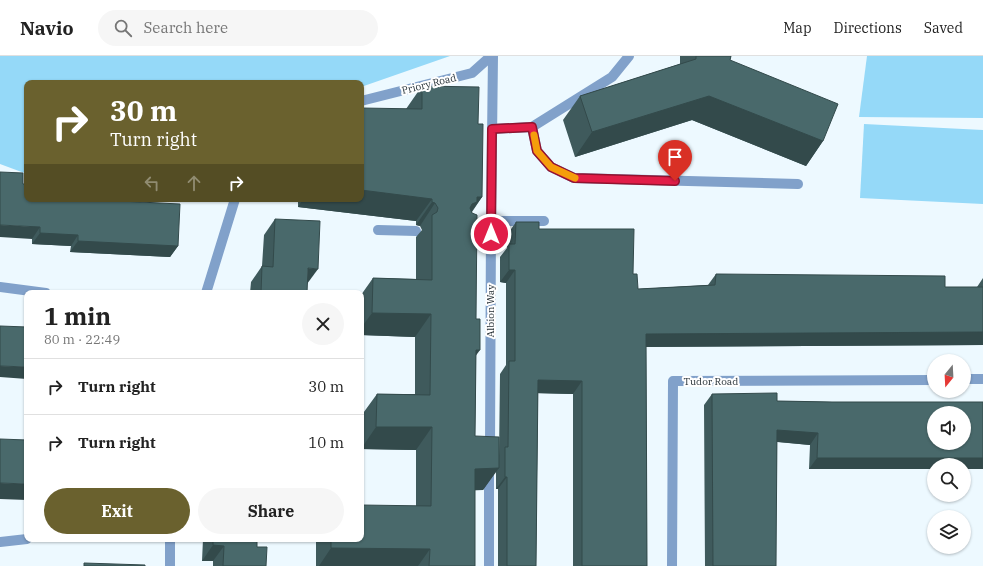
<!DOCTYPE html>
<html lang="en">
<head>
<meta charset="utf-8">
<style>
	body { margin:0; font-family:"IBM Plex Serif",serif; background:#f6f6f6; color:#222; height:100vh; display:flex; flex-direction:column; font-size:15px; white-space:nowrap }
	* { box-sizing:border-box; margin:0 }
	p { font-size:13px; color:#767676 }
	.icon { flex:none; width:22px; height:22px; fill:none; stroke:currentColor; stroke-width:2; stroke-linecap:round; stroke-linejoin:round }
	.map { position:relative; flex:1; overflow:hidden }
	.side { position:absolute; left:24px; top:234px; width:340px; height:252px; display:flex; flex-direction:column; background:#fff; border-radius:8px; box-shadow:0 1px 3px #0004 }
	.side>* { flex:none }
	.hud { position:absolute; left:24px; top:24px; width:340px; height:122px; border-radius:8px; box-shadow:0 1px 3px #0004; background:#6a612e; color:#fff; overflow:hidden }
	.needle { width:26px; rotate:198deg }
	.fabs { position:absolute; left:927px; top:298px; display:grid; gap:8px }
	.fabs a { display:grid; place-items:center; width:44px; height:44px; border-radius:50%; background:#fff; box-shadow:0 1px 3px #0004; font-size:20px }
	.pin { position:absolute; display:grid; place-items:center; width:34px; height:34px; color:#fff; margin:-41px -17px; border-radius:50% 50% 50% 0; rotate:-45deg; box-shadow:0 0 4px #0007 }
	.pin .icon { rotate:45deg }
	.me { position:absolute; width:44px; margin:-22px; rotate:0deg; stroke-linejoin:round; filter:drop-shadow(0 0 3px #0008) }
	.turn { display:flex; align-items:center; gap:14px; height:84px; padding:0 20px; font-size:18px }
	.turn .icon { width:52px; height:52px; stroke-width:2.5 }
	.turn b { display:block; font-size:28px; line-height:34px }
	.lanes { display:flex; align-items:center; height:38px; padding:0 20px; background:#0003; justify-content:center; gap:20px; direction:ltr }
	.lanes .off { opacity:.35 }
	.round { display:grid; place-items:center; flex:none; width:42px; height:42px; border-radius:21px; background:#f6f6f6 }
	.summary { display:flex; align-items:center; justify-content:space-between; height:68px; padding:0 20px }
	h1 { font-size:24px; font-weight:800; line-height:30px }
	.cta { display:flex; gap:8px; margin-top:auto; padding:8px 20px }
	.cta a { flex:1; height:46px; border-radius:24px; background:#6a612e; color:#fff; font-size:16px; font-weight:800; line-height:46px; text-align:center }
	.cta a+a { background:#f6f6f6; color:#222 }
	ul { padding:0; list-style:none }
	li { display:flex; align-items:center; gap:12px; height:56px; padding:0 20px; border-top:1px solid #e0e0e0 }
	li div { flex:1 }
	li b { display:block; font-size:15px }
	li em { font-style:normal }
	header { display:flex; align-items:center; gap:24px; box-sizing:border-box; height:56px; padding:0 20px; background:#fff; border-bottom:1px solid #e0e0e0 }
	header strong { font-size:19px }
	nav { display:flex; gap:22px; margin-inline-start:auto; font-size:14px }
	.search { width:280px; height:36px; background:#f6f6f6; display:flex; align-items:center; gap:10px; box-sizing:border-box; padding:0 14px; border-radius:22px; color:#767676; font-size:15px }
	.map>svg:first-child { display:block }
	.green { fill:#95d9f8 }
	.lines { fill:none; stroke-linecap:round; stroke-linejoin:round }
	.minor { stroke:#81a1ca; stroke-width:10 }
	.wall { fill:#3f5a5c }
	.shaded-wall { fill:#334a4b }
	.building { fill:#49696b; stroke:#334a4b; fill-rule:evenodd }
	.route-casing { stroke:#92132f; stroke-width:10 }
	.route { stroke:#e11d48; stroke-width:7 }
	.slow { stroke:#f59e0b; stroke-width:7 }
	.labels { text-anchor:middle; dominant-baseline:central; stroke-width:4; stroke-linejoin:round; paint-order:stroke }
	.street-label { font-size:10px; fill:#1e292f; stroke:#fff }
</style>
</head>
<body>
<header>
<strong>Navio</strong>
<div class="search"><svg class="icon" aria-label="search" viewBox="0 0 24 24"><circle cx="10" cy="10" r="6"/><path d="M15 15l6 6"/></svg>Search here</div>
<nav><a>Map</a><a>Directions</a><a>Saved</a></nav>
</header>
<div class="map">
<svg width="983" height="510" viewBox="0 0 983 510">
	<rect width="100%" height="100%" fill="#edf9ff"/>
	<g class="green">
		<polygon points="0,0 450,0 361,31 361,27 27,27 27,118 0,108"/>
		<polygon points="867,0 983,0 983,62 859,61"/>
		<polygon points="864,68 983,74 983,148 860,142"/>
	</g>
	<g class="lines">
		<g class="minor">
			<polyline points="361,45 472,17 491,0"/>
			<polyline points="532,71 537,95 551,111 574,122 798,128"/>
			<polyline points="492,73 532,71 612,21 629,0"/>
			<polyline points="378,174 416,175"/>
			<polyline points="463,174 491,165 544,165"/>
			<polyline points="0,231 46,237"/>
			<polyline points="206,237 235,143"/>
			<polyline points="964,323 983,323"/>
			<polyline points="490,394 491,165 493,0"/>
			<polyline points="0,486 27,483"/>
			<polyline points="170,510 170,483"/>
			<polyline points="489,510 489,412"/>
			<polyline points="672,510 673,325 934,324"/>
		</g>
	</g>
	<g class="wall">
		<polygon points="680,0 731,0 730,4 823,85 806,110 692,64 575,101 563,64 580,40 680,8"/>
		<polygon points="422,30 478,68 482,141 472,156 476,300 475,380 499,400 500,318 506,309 506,227 500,226 500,201 507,192 507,179 516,166 539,173 633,218 638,233 708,229 716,218 945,231 977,231 983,222 983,289 646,291 647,510 573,510 573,338 538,337 536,510 498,510 498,433 496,433 496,415 483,434 475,434 475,510 316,510 316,483 361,483 416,450 416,394 361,393 361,360 377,338 415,338 415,281 361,279 361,239 373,222 416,223 416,181 422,174 420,170 416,169 416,165 298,151 298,143 361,143 406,53"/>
		<polygon points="23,128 27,143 178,190 170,201 70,196 71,190 32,188 32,183"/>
		<polygon points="275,163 307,228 307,237 250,237 251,226 262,210 264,179"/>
		<polygon points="712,338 777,345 832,346 983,346 983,413 964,413 964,409 934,409 934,413 809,413 810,389 777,386 775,510 705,510 704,349"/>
		<polygon points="203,483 257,483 257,491 266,510 213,510 213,505 202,505"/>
	</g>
	<g class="shaded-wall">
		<polygon points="709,40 823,85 806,110 692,64 575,101 592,76"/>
		<polygon points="361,134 432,143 416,165 298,151 303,143 361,143"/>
		<polygon points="477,141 482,141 466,163 456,170"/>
		<polygon points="432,146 435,147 420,170 416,169"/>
		<polygon points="0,169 40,171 32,183 0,181"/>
		<polygon points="40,177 78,179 71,190 32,188"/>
		<polygon points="78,185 178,190 170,201 70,196"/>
		<polygon points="308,212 318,213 307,228"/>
		<polygon points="509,214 515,214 506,227 500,226"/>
		<polygon points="372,257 431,258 415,281 361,279 361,272"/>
		<polygon points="983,276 983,289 637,291 646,278"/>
		<polygon points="476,294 480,294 464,316"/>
		<polygon points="0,310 27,311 27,323 0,321"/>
		<polygon points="538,324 582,325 573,338 529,337"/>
		<polygon points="376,371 432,371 416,394 361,393"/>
		<polygon points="777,374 818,377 810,389 769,385"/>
		<polygon points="817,402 983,402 983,413 964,413 964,409 934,409 934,413 809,413"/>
		<polygon points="499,412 483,434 459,435 475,413"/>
		<polygon points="505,421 507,421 498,433 496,433"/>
		<polygon points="0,427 27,428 27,444 0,443"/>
		<polygon points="213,489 224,490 213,505 202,505"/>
		<polygon points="331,492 430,493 418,510 319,510"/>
	</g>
	<g class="building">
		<polygon points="696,0 731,0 730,4 838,48 823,85 709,40 592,76 580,40 696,3"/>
		<polygon points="422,30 479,31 478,68 483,68 482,141 477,141 477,146 472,148 470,152 472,157 477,159 476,263 480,263 480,294 476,294 475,380 499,381 499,412 475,413 475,510 429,510 430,493 331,492 331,483 361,483 361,449 431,450 432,371 376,371 377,338 430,339 431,258 372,257 373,222 432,224 432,159 437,156 438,152 435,147 432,146 432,143 361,134 361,52 422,53"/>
		<polygon points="0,116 23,117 23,128 27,128 27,143 80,143 180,148 178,190 78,185 78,179 40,177 40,171 0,169"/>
		<polygon points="275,163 320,165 318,213 308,212 307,237 261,237 262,210 273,211"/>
		<polygon points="516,166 539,166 539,173 634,173 633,218 637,218 638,233 715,229 716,218 945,220 945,231 983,231 983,276 646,278 647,510 582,510 582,325 538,324 536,510 507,510 507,421 505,421 505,391 508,391 509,305 515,305 515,214 509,214 509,188 515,188"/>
		<polygon points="0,270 27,271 27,311 0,310"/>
		<path d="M777 337V345L832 346H983V402H817L818 377 777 374 776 510H713L712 338ZM934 357H964V387H934Z"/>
		<polygon points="0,383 27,384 27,428 0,427"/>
		<polygon points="213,483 257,483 257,491 267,491 266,510 223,510 224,490 213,489"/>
		<polygon points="84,507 145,509 145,510 84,510"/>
	</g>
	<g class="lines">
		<defs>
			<polyline id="route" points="491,178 492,73 532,71 537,95 551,111 574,122 675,125"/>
		</defs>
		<use href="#route" class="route-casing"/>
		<use href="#route" class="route"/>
		<polyline class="slow" points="534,79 537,95 551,111 575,122"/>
	</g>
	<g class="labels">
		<g class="street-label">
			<text transform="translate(429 28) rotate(-14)">Priory Road</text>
			<text transform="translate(490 255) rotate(-90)">Albion Way</text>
			<text x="711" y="325">Tudor Road</text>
		</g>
	</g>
</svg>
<div class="fabs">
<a><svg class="needle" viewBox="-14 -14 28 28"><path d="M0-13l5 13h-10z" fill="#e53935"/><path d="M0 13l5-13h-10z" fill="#767676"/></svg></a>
<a><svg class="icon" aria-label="sound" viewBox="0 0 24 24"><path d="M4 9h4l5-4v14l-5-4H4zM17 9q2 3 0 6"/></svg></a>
<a><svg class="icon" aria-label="search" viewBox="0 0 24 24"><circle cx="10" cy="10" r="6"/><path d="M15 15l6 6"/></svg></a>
<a><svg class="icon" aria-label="layers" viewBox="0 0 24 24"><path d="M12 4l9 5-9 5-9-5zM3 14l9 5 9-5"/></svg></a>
</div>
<div class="pin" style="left:675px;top:125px;background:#d93025"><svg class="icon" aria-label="arrive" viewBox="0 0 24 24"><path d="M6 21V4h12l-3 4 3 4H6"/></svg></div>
<svg class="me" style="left:491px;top:178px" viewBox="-20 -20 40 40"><circle r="17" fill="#e11d48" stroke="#fff" stroke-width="3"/><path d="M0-11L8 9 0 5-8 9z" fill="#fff"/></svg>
<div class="hud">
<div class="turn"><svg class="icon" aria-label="right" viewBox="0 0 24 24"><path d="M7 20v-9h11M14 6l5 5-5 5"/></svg><div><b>30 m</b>Turn right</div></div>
<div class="lanes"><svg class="icon off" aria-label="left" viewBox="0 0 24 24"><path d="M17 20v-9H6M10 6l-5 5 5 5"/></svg><svg class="icon off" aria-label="ahead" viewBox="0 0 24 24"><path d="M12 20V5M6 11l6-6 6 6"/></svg><svg class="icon" aria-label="right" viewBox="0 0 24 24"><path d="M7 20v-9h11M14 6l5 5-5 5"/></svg></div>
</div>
<section class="side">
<div class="summary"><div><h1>1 min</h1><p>80 m · 22:49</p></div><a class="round"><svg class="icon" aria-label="close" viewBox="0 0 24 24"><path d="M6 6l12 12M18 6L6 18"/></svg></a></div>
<ul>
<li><svg class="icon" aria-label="right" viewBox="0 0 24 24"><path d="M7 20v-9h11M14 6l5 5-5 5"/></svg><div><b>Turn right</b></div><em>30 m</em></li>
<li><svg class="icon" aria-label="right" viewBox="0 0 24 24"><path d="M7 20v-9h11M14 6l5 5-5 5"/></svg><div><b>Turn right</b></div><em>10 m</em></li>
</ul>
<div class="cta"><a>Exit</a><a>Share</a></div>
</section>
</div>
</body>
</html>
